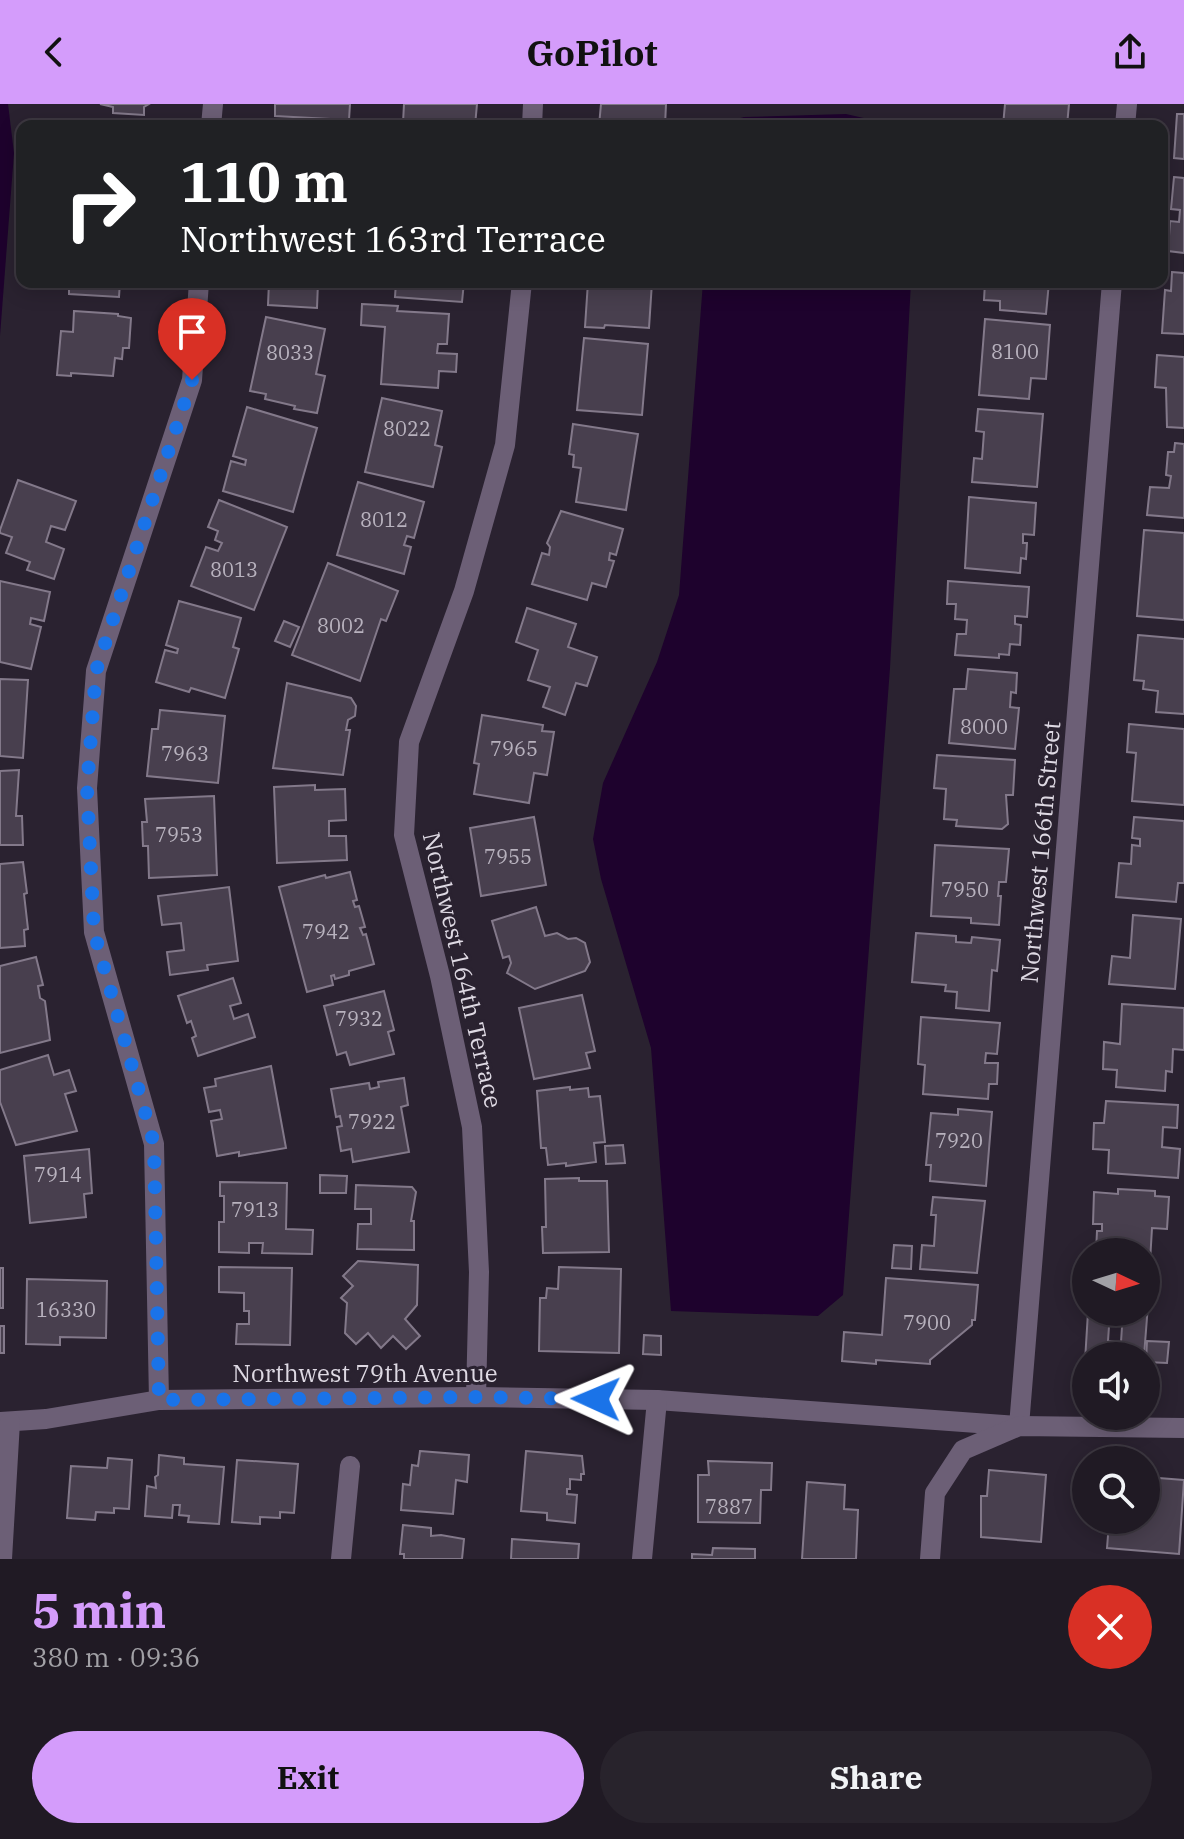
<!DOCTYPE html>
<html lang="en">
<head>
<meta charset="utf-8">
<style>
	body { margin:0; font-family:"IBM Plex Serif",serif; background:#28232c; color:#f1f3f6; height:100vh; display:flex; flex-direction:column; font-size:30px; white-space:nowrap }
	* { box-sizing:border-box; margin:0 }
	p { font-size:26px; color:#a2a1a6 }
	.icon { flex:none; width:44px; height:44px; fill:none; stroke:currentColor; stroke-width:2; stroke-linecap:round; stroke-linejoin:round }
	.map { position:relative; height:1455px; overflow:hidden }
	.side { display:flex; flex-direction:column; background:#201a24; flex:1 }
	.side>* { flex:none }
	.guide { position:absolute; left:16px; top:16px; width:1152px; height:168px; border-radius:16px; box-shadow:0 4px 20px #0003,0 0 0 2px #3d3841; background:#202124; color:#fff; overflow:hidden }
	.needle { width:52px; rotate:94deg }
	.controls { position:absolute; left:1072px; top:1134px; display:grid; gap:16px }
	.controls a { display:grid; place-items:center; width:88px; height:88px; border-radius:50%; background:#201a24; box-shadow:0 4px 20px #0003,0 0 0 2px #3d3841; font-size:40px }
	.pin { position:absolute; display:grid; place-items:center; width:68px; height:68px; color:#fff; margin:-82px -34px; border-radius:50% 50% 50% 0; rotate:-45deg; box-shadow:0 0 8px #0007 }
	.pin .icon { rotate:45deg }
	.me { position:absolute; width:88px; margin:-44px; rotate:271deg; stroke-linejoin:round; filter:drop-shadow(0 0 6px #0008) }
	.turn { display:flex; align-items:center; gap:28px; height:168px; padding:0 32px; font-size:36px }
	.turn .icon { width:104px; height:104px; stroke-width:2.5 }
	.turn b { display:block; font-size:56px; line-height:68px }
	.round { display:grid; place-items:center; flex:none; width:84px; height:84px; border-radius:42px; background:#28232c }
	.head { display:flex; align-items:center; justify-content:space-between; height:136px; padding:0 32px }
	h1 { font-size:48px; font-weight:700; line-height:60px; color:#d49cfb }
	.action { display:flex; gap:16px; margin-top:auto; padding:16px 32px }
	.action a { flex:1; height:92px; border-radius:48px; background:#d49cfb; color:#111; font-size:32px; font-weight:700; line-height:92px; text-align:center }
	.action a+a { background:#28232c; color:#f1f3f6 }
	header { display:flex; justify-content:space-between; align-items:center; height:104px; padding:0 32px; background:#d49cfb; color:#111; font-size:36px; font-weight:700 }
	.map>svg:first-child { display:block }
	.water { fill:#1e022d }
	.building { fill:#483f4e; stroke:#83798a; stroke-width:2 }
	.lines { fill:none; stroke-linecap:round; stroke-linejoin:round }
	.street { stroke:#6c5f76; stroke-width:20 }
	.route { stroke:#1a73e8; stroke-width:14; stroke-dasharray:0 25.2 }
	.labels { text-anchor:middle; dominant-baseline:central; stroke-width:6; stroke-linejoin:round; paint-order:stroke }
	.number-label { font-size:20px; fill:#b8b2be }
	.street-label { font-size:24px; fill:#ded9e3; stroke:#2a2230 }
</style>
</head>
<body>
<header><svg class="icon" aria-label="back" viewBox="0 0 24 24"><path d="M15 5l-7 7 7 7"/></svg>GoPilot<svg class="icon" aria-label="share" viewBox="0 0 24 24"><path d="M12 15V3M7 8l5-5 5 5M5 13v7h14v-7"/></svg></header>
<div class="map">
<svg width="1184" height="1455" viewBox="0 0 1184 1455">
	<rect width="100%" height="100%" fill="#2a2230"/>
	<g class="water">
		<polygon points="0,0 8,0 14,49 0,232"/>
		<polygon points="846,10 899,22 725,22 726,18 744,13"/>
		<polygon points="703,178 911,178 890,564 843,1191 818,1212 671,1207 651,944 601,775 593,735 603,679 657,558 679,491"/>
	</g>
	<g class="building">
		<polygon points="100,0 149,0 144,3 144,11 113,9 113,3"/>
		<polygon points="275,0 350,0 349,16 275,12"/>
		<polygon points="404,0 477,0 475,22 403,19"/>
		<polygon points="601,0 666,0 665,22 599,22"/>
		<polygon points="1005,0 1069,0 1067,22 1003,22"/>
		<polygon points="1177,10 1184,10 1184,55 1174,54"/>
		<polygon points="1174,73 1184,74 1184,149 1168,147 1170,117 1179,118 1180,106 1171,105"/>
		<polygon points="1172,168 1184,169 1184,230 1162,229 1165,186 1171,187"/>
		<polygon points="69,178 120,178 119,193 69,190"/>
		<polygon points="269,178 318,178 317,204 268,201"/>
		<polygon points="396,178 464,178 462,198 395,193"/>
		<polygon points="588,178 652,178 649,224 605,221 604,224 585,223"/>
		<polygon points="985,178 1049,178 1046,210 1000,206 1000,197 984,196"/>
		<polygon points="362,200 398,202 397,207 449,210 447,240 438,240 437,249 457,250 456,268 439,267 438,284 381,280 385,223 361,221"/>
		<polygon points="74,207 118,210 118,212 131,214 129,244 123,244 122,255 115,254 113,272 71,269 71,272 57,271 61,227 73,228"/>
		<polygon points="266,213 325,225 316,270 325,272 317,309 294,305 295,302 265,295 266,290 250,287"/>
		<polygon points="985,215 1050,221 1046,275 1031,274 1029,295 979,291"/>
		<polygon points="584,234 648,240 642,311 577,306"/>
		<polygon points="1157,251 1184,253 1184,324 1167,323 1166,284 1155,283"/>
		<polygon points="382,294 442,307 435,341 442,343 433,383 365,368"/>
		<polygon points="247,303 317,324 293,408 223,387 231,357 245,361 246,356 233,352"/>
		<polygon points="978,305 1043,310 1037,383 972,378 974,354 982,355 984,328 976,327"/>
		<polygon points="573,320 638,330 626,406 576,398 581,364 573,363 574,351 569,350"/>
		<polygon points="1175,339 1184,340 1184,414 1147,411 1150,383 1169,384 1171,372 1166,371 1168,348 1174,348"/>
		<polygon points="18,376 76,397 65,426 51,422 46,438 64,445 54,475 27,466 30,458 6,449 12,433 0,429 0,426"/>
		<polygon points="358,378 424,398 414,434 407,432 404,441 411,443 404,470 337,451"/>
		<polygon points="969,393 1036,399 1034,431 1023,430 1023,439 1027,439 1026,455 1021,454 1020,469 965,464"/>
		<polygon points="219,396 287,423 254,506 191,482 206,443 218,447 222,439 215,436 218,427 208,423"/>
		<polygon points="561,407 623,425 616,451 610,449 609,456 614,457 606,483 592,479 587,496 532,480 542,449 549,451 550,443 547,439"/>
		<polygon points="1144,426 1184,429 1184,516 1137,512"/>
		<polygon points="328,459 398,487 386,517 381,515 360,577 292,551"/>
		<polygon points="0,477 50,488 44,517 31,514 30,520 41,523 31,565 0,558"/>
		<polygon points="948,477 1029,483 1027,513 1015,512 1015,520 1021,521 1020,541 1010,540 1009,551 999,550 999,554 955,551 957,530 966,530 967,516 955,515 956,500 947,500"/>
		<polygon points="179,497 241,514 233,543 239,545 225,594 191,584 189,588 156,578 165,546 177,549 178,545 166,541"/>
		<polygon points="527,504 576,520 568,543 597,553 587,582 576,579 565,611 543,603 550,583 528,576 538,546 516,538"/>
		<polygon points="284,517 299,523 290,543 275,537"/>
		<polygon points="1138,531 1184,535 1184,610 1156,608 1158,587 1143,585 1144,577 1134,576"/>
		<polygon points="968,565 1017,569 1016,589 1011,588 1010,603 1019,604 1015,645 949,639 954,585 966,585"/>
		<polygon points="0,575 28,576 23,654 0,652"/>
		<polygon points="287,579 351,594 356,602 355,612 348,616 346,626 350,626 343,671 273,664"/>
		<polygon points="160,606 225,612 218,679 147,672 152,625 158,625"/>
		<polygon points="482,611 543,621 542,627 554,628 547,671 534,669 529,699 474,690 479,660 474,659"/>
		<polygon points="1129,620 1184,625 1184,701 1132,697 1136,649 1127,648"/>
		<polygon points="937,651 1015,656 1013,691 1006,691 1008,720 1002,725 956,722 957,716 944,715 946,685 934,684"/>
		<polygon points="19,666 16,712 22,712 23,741 0,741 0,667"/>
		<polygon points="315,681 315,686 345,685 346,716 329,717 329,732 346,732 347,756 277,759 274,683"/>
		<polygon points="214,692 217,771 149,774 148,742 143,742 142,718 147,718 145,695"/>
		<polygon points="534,713 546,781 481,792 470,724"/>
		<polygon points="1134,713 1184,717 1184,779 1178,779 1176,798 1116,793 1119,759 1131,760 1132,741 1140,742 1140,735 1132,734"/>
		<polygon points="935,741 1009,745 1006,778 999,778 998,792 1001,792 999,821 971,819 971,814 931,812"/>
		<polygon points="23,758 27,789 24,790 28,825 24,826 25,842 0,844 0,760"/>
		<polygon points="350,768 357,796 353,797 355,803 359,802 365,823 360,824 363,831 366,830 374,860 349,867 349,871 335,875 334,871 331,872 333,881 307,888 279,783 325,771 326,774"/>
		<polygon points="229,783 238,857 207,861 208,866 170,871 167,848 184,846 181,819 162,821 158,792"/>
		<polygon points="536,803 545,832 557,829 568,835 576,834 585,839 590,858 585,867 535,885 507,869 511,859 509,852 503,854 492,817"/>
		<polygon points="1133,811 1181,815 1175,885 1109,880 1112,852 1130,854"/>
		<polygon points="916,829 956,832 956,838 971,839 972,833 1000,836 997,867 992,866 989,907 956,904 957,888 945,887 946,881 912,878"/>
		<polygon points="36,853 43,881 38,882 40,894 45,897 50,936 0,949 0,862"/>
		<polygon points="233,874 241,899 230,902 234,915 248,910 255,933 198,952 192,934 196,932 191,917 187,919 178,892"/>
		<polygon points="384,887 394,926 388,928 394,950 350,961 346,948 337,951 324,902"/>
		<polygon points="582,891 595,947 586,949 590,964 534,975 519,904"/>
		<polygon points="1122,900 1184,904 1184,946 1173,945 1172,968 1166,967 1165,987 1116,983 1117,966 1103,965 1104,938 1120,940"/>
		<polygon points="921,913 1000,919 997,950 986,949 985,959 998,959 997,980 989,980 988,995 923,990 925,961 918,960"/>
		<polygon points="48,951 54,971 69,966 76,987 65,990 77,1027 16,1041 0,998 0,966"/>
		<polygon points="271,962 286,1044 239,1052 239,1048 217,1052 211,1017 222,1015 220,1006 209,1008 204,984 216,982 215,975"/>
		<polygon points="404,974 408,1001 401,1003 409,1048 353,1058 351,1045 341,1047 337,1023 342,1022 340,1012 336,1013 331,985 369,979 370,985 379,983 378,978"/>
		<polygon points="570,983 570,986 588,984 589,993 600,992 605,1038 594,1039 596,1058 566,1062 566,1059 548,1061 546,1044 541,1044 537,987"/>
		<polygon points="1106,997 1178,1001 1177,1024 1163,1023 1162,1043 1180,1045 1178,1074 1108,1069 1109,1046 1093,1045 1094,1019 1104,1019"/>
		<polygon points="958,1005 992,1008 986,1082 930,1077 931,1061 926,1061 931,1009 958,1011"/>
		<polygon points="623,1041 625,1059 606,1060 605,1042"/>
		<polygon points="89,1045 92,1089 84,1090 86,1113 30,1119 24,1052"/>
		<polygon points="320,1071 347,1072 346,1089 320,1089"/>
		<polygon points="579,1074 579,1077 607,1077 609,1148 543,1149 542,1123 546,1123 545,1075"/>
		<polygon points="220,1078 287,1079 286,1125 313,1126 312,1150 262,1149 263,1139 249,1139 249,1149 219,1148 219,1118 224,1118 224,1092 220,1092"/>
		<polygon points="356,1081 412,1083 416,1088 411,1117 414,1117 414,1146 357,1145 358,1120 371,1120 371,1105 355,1105"/>
		<polygon points="1118,1085 1155,1087 1155,1092 1169,1093 1167,1125 1152,1124 1150,1158 1146,1158 1146,1148 1096,1148 1097,1127 1102,1127 1102,1120 1093,1120 1094,1088 1118,1090"/>
		<polygon points="933,1093 985,1097 977,1169 920,1165 922,1141 934,1142 936,1111 931,1111"/>
		<polygon points="894,1141 912,1142 911,1165 892,1164"/>
		<polygon points="358,1157 418,1161 417,1201 405,1215 420,1232 406,1245 393,1232 381,1244 368,1229 356,1240 345,1229 347,1199 341,1194 353,1182 343,1172"/>
		<polygon points="219,1163 292,1164 290,1241 236,1240 237,1220 249,1220 249,1207 244,1207 244,1189 219,1188"/>
		<polygon points="559,1163 621,1165 619,1249 539,1247 540,1194 546,1194 547,1184 558,1185"/>
		<rect x="0" y="1164" width="3" height="40"/>
		<polygon points="886,1174 978,1181 975,1216 972,1216 972,1221 930,1256 930,1260 876,1256 876,1260 842,1257 844,1228 882,1231"/>
		<polygon points="1146,1174 1150,1175 1144,1252 1086,1252 1085,1257 1088,1208 1110,1208 1108,1237 1121,1238 1123,1208 1146,1208"/>
		<polygon points="27,1175 107,1177 106,1234 60,1233 60,1241 26,1240"/>
		<rect x="0" y="1222" width="4" height="27"/>
		<polygon points="644,1231 661,1232 661,1251 643,1250"/>
		<polygon points="1147,1237 1169,1238 1167,1259 1146,1258"/>
		<polygon points="420,1347 469,1351 467,1378 456,1376 453,1410 401,1406 403,1380 410,1381 412,1361 418,1362"/>
		<polygon points="526,1347 582,1352 584,1370 581,1370 581,1376 570,1375 570,1385 567,1385 567,1390 577,1391 575,1419 547,1416 547,1409 521,1407"/>
		<polygon points="159,1351 184,1354 184,1360 224,1363 219,1420 188,1418 189,1412 179,1411 180,1401 173,1401 172,1414 145,1412 147,1382 156,1384 155,1373 158,1371"/>
		<polygon points="108,1354 132,1356 129,1405 114,1404 114,1409 96,1408 95,1416 67,1414 71,1362 107,1364"/>
		<polygon points="237,1356 298,1360 294,1409 280,1408 280,1414 260,1413 260,1420 232,1418"/>
		<polygon points="708,1357 772,1359 771,1386 761,1386 760,1419 698,1418 698,1371 709,1371"/>
		<polygon points="989,1366 1046,1371 1041,1438 981,1433 981,1392 987,1392"/>
		<polygon points="1146,1373 1184,1376 1179,1450 1107,1444 1109,1419 1118,1420 1118,1416 1146,1416"/>
		<polygon points="807,1378 845,1381 844,1405 858,1406 856,1455 802,1455"/>
		<polygon points="403,1421 431,1424 431,1432 441,1431 464,1435 462,1455 404,1455 404,1450 400,1450"/>
		<polygon points="512,1435 579,1440 578,1455 511,1455"/>
		<polygon points="713,1444 755,1445 755,1455 692,1455 692,1450 712,1451"/>
	</g>
	<g class="lines">
		<g class="street">
			<polyline points="211,22 213,0"/>
			<polyline points="532,22 533,0"/>
			<polyline points="1125,22 1127,0"/>
			<polyline points="476,1293 479,1168 472,1023 440,872 404,731 409,638 464,487 505,341 522,178"/>
			<polyline points="159,1296 154,1040 94,828 87,684 96,567 192,276 199,178"/>
			<polyline points="0,1318 46,1315 159,1296 476,1293 657,1296 1019,1322 1112,178"/>
			<polyline points="2,1455 10,1318"/>
			<polyline points="341,1455 350,1362"/>
			<polyline points="642,1455 657,1296"/>
			<polyline points="930,1455 935,1389 963,1346 1019,1322 1184,1324"/>
		</g>
	</g>
	<g class="lines">
		<polyline class="route" points="192,276 96,567 87,684 94,828 154,1040 159,1296 476,1293 596,1295"/>
	</g>
	<g class="labels">
		<g class="number-label">
			<text x="1015" y="247">8100</text>
			<text x="290" y="248">8033</text>
			<text x="407" y="324">8022</text>
			<text x="384" y="415">8012</text>
			<text x="234" y="465">8013</text>
			<text x="341" y="521">8002</text>
			<text x="984" y="622">8000</text>
			<text x="514" y="644">7965</text>
			<text x="185" y="649">7963</text>
			<text x="179" y="730">7953</text>
			<text x="508" y="752">7955</text>
			<text x="965" y="785">7950</text>
			<text x="326" y="827">7942</text>
			<text x="359" y="914">7932</text>
			<text x="372" y="1017">7922</text>
			<text x="959" y="1036">7920</text>
			<text x="58" y="1070">7914</text>
			<text x="255" y="1105">7913</text>
			<text x="66" y="1205">16330</text>
			<text x="927" y="1218">7900</text>
			<text x="729" y="1402">7887</text>
		</g>
		<g class="street-label">
			<text transform="translate(1040 748) rotate(-85)">Northwest 166th Street</text>
			<text transform="translate(463 866) rotate(77)">Northwest 164th Terrace</text>
			<text x="365" y="1269">Northwest 79th Avenue</text>
		</g>
	</g>
</svg>
<div class="controls">
<a><svg class="needle" viewBox="-14 -14 28 28"><path d="M0-13l5 13h-10z" fill="#e53935"/><path d="M0 13l5-13h-10z" fill="#a2a1a6"/></svg></a>
<a><svg class="icon" aria-label="sound" viewBox="0 0 24 24"><path d="M4 9h4l5-4v14l-5-4H4zM17 9q2 3 0 6"/></svg></a>
<a><svg class="icon" aria-label="search" viewBox="0 0 24 24"><circle cx="10" cy="10" r="6"/><path d="M15 15l6 6"/></svg></a>
</div>
<div class="pin" style="left:192px;top:276px;background:#d93025"><svg class="icon" aria-label="arrive" viewBox="0 0 24 24"><path d="M6 21V4h12l-3 4 3 4H6"/></svg></div>
<svg class="me" style="left:596px;top:1295px" viewBox="-20 -20 40 40"><path d="M0-17L14 15 0 8-14 15z" fill="#1a73e8" stroke="#fff" stroke-width="4"/></svg>
<div class="guide">
<div class="turn"><svg class="icon" aria-label="right" viewBox="0 0 24 24"><path d="M7 20v-9h11M14 6l5 5-5 5"/></svg><div><b>110 m</b>Northwest 163rd Terrace</div></div>
</div>
</div>
<section class="side">
<div class="head"><div><h1>5 min</h1><p>380 m · 09:36</p></div><a class="round" style="background:#d93025;color:#fff"><svg class="icon" aria-label="close" viewBox="0 0 24 24"><path d="M6 6l12 12M18 6L6 18"/></svg></a></div>
<div class="action"><a>Exit</a><a>Share</a></div>
</section>
</body>
</html>
